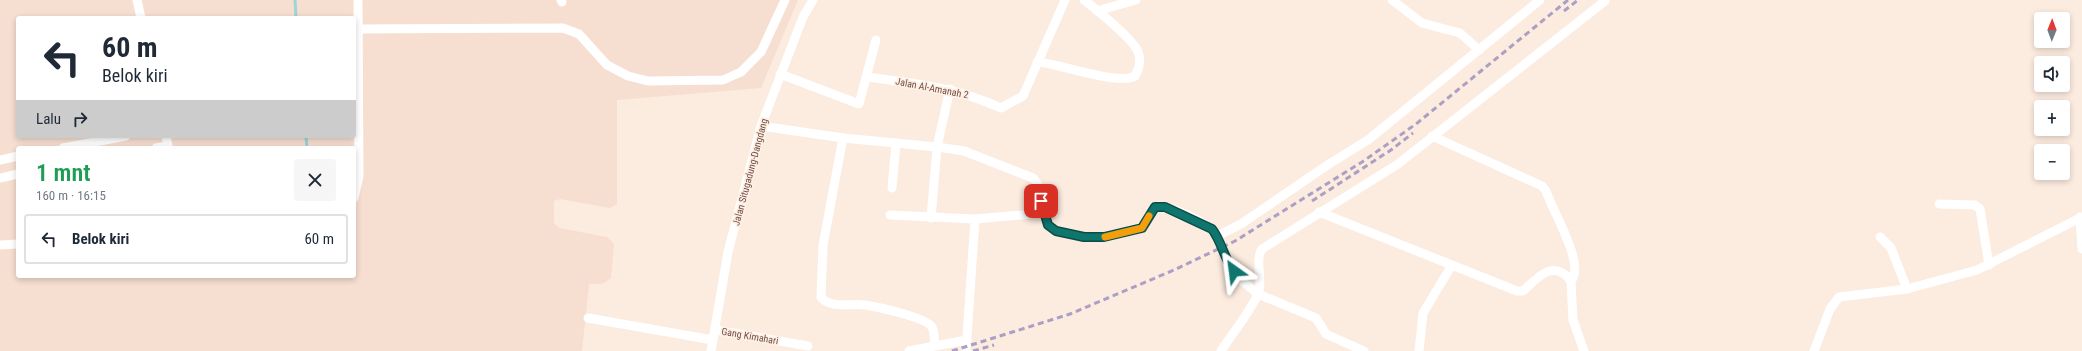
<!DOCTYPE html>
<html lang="id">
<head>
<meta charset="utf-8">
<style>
	body { margin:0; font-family:"Roboto Condensed",sans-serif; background:#f6f6f7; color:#1f2937; height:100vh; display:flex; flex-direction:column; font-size:15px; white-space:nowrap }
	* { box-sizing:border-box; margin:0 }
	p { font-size:13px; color:#747a83 }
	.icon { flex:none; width:22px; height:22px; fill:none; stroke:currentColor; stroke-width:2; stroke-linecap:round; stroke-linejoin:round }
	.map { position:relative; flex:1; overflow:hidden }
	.drawer { position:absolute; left:16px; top:146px; width:340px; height:132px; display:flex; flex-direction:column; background:#fff; border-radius:4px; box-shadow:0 2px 6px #0003 }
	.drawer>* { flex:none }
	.guide { position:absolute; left:16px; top:16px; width:340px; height:122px; border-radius:4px; box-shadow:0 2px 6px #0003; background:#fff; color:#1f2937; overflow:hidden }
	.needle { width:26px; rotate:1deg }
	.fabs { position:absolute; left:2034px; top:12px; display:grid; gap:8px }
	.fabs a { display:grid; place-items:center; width:36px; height:36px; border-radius:4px; background:#fff; box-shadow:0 2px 6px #0003; font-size:20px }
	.pin { position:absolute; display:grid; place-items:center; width:34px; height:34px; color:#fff; margin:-17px; border-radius:8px; box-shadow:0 2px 6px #0006 }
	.me { position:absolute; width:44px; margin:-22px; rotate:329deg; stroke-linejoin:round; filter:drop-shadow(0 0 3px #0008) }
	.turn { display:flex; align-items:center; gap:14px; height:84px; padding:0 20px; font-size:18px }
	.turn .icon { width:52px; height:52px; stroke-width:2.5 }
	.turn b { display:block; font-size:28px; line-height:34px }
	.then { display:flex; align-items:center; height:38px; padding:0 20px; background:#0003; gap:8px; font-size:15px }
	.round { display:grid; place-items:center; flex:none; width:42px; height:42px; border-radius:4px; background:#f6f6f7 }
	.overview { display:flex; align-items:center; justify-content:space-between; height:68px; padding:0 20px }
	h1 { font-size:24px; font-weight:600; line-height:30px; color:#1e9e55 }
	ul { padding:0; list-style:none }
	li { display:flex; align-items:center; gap:12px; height:50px; margin:0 8px 6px; padding:0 12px; border:2px solid #e0e1e3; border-radius:4px }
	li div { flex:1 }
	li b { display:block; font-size:15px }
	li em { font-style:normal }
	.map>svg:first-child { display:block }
	.residential { fill:#f6ded0; fill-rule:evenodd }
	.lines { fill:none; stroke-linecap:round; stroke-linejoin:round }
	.stream { stroke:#9ad7d5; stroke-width:3 }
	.minor { stroke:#fff; stroke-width:9 }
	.rail { stroke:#ac9fc4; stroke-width:3; stroke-dasharray:6 4; stroke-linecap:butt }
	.route-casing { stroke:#0a4d48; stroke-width:10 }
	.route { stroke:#0f766e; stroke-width:7 }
	.slow { stroke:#f59e0b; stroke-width:7 }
	.labels { text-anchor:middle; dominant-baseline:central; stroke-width:3.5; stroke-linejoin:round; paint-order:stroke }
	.street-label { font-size:10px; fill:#724e47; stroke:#fff0e5 }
</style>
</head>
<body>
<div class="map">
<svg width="2082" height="351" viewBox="0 0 2082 351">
	<rect width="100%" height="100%" fill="#fcebdf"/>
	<path class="residential" d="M0 0H798L761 88 617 100V204L610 208 560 199 554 201V223L559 228 607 237 614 244 611 278 602 284H589L582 351H0ZM18 18H354V136H18ZM18 148H354V276H18Z"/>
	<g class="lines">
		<g class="stream">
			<polyline points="295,0 296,18"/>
			<polyline points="306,137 307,148"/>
		</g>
		<g class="minor">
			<polyline points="137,0 141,18"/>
			<polyline points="561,0 562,2"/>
			<polyline points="1392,0 1422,23 1460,33 1479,50"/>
			<polyline points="1097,11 1136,0"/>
			<polyline points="354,29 563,28 579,34 607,65 628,76 648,81 723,80 741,72 761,52 785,0"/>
			<path d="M1037 62C1058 63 1118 86 1135 76 1139 69 1141 60 1138 52 1135 41 1095 8 1084 0"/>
			<polyline points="780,74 859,104 876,40"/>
			<path d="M867 77C913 83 958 88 1001 108L1023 96 1065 0"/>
			<path d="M761 126 843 138 937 147 964 151 1033 178 1037 183 1048 225 1056 231 1084 237H1104L1142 228 1155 207 1159 206C1178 210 1206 220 1217 236L1241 224 1329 164 1368 140 1540 0"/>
			<path d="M1432 136 1542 186 1546 191C1552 210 1586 265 1571 281L1573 320 1584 351"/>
			<path d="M843 138 823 245 821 297C830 309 851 303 865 305 878 307 925 317 932 327 935 332 934 340 935 345"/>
			<polyline points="63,148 126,136"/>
			<polyline points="156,148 168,146 166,136"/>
			<polyline points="0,160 18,156"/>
			<polyline points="0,178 18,174"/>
			<polyline points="892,188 896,143"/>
			<polyline points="354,198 359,176 358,0"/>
			<polyline points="1939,204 1975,205 1980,209 1989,265"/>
			<path d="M1319 212 1517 291H1523C1537 278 1554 258 1571 281"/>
			<polyline points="890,215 975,219 966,351"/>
			<polyline points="2080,217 2082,249"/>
			<polyline points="931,218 937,147 950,89"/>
			<polyline points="975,219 1044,213"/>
			<polyline points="1217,236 1229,264 1240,279 1258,294 1316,318 1326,334 1364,351"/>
			<polyline points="1880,237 1891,248 1907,289"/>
			<polyline points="0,245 18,244"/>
			<polyline points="588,318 713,340"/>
			<polyline points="716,330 808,346"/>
			<polyline points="711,351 728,252 761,126 803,17 813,0"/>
			<polyline points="909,351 967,340"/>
			<path d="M1221 351C1232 334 1250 312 1258 294 1264 280 1254 261 1262 249L1398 164 1605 1"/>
			<polyline points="1419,351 1423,313 1452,265"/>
			<polyline points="1814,351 1830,309 1839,297 1907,289 1977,270 2082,217"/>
		</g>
		<g class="rail">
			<polyline points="1564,11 1578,0"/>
			<polyline points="1312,201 1391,150 1413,133"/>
			<polyline points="952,351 1070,314 1174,270 1235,241 1362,162 1416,124 1568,0"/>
			<polyline points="973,351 994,345"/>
		</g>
	</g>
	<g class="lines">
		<defs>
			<path id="route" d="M1041 201 1048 225 1056 231 1084 237H1104L1142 228 1155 207H1165L1212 229C1222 242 1224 259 1234 271"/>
		</defs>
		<use href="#route" class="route-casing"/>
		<use href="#route" class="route"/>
		<polyline class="slow" points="1105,237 1142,228 1149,216"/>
	</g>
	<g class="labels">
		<g class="street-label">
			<text transform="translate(932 88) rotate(11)">Jalan Al-Amanah 2</text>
			<text transform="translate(750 172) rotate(-75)">Jalan Situgadung-Dangdang</text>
			<text transform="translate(750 336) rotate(10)">Gang Kimahari</text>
		</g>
	</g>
</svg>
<div class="fabs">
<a><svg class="needle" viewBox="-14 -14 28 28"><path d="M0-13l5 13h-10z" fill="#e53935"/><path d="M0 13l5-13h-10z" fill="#747a83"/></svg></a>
<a><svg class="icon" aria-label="sound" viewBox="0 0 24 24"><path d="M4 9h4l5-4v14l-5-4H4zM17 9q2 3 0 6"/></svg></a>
<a>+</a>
<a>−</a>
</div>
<div class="pin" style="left:1041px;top:201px;background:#d93025"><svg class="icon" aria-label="arrive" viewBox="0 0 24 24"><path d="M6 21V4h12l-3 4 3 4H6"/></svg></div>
<svg class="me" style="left:1234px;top:271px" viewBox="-20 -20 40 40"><path d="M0-17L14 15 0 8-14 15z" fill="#0f766e" stroke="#fff" stroke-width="4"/></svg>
<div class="guide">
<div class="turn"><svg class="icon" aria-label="left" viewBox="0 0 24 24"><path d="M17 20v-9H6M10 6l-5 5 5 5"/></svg><div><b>60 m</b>Belok kiri</div></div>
<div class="then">Lalu<svg class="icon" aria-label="right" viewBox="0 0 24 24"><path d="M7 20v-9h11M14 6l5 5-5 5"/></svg></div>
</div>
<section class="drawer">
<div class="overview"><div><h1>1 mnt</h1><p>160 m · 16:15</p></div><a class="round"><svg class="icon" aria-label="close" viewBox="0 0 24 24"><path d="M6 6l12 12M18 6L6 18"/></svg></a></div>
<ul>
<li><svg class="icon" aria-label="left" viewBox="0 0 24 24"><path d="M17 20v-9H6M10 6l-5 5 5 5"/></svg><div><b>Belok kiri</b></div><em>60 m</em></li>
</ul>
</section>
</div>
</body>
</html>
